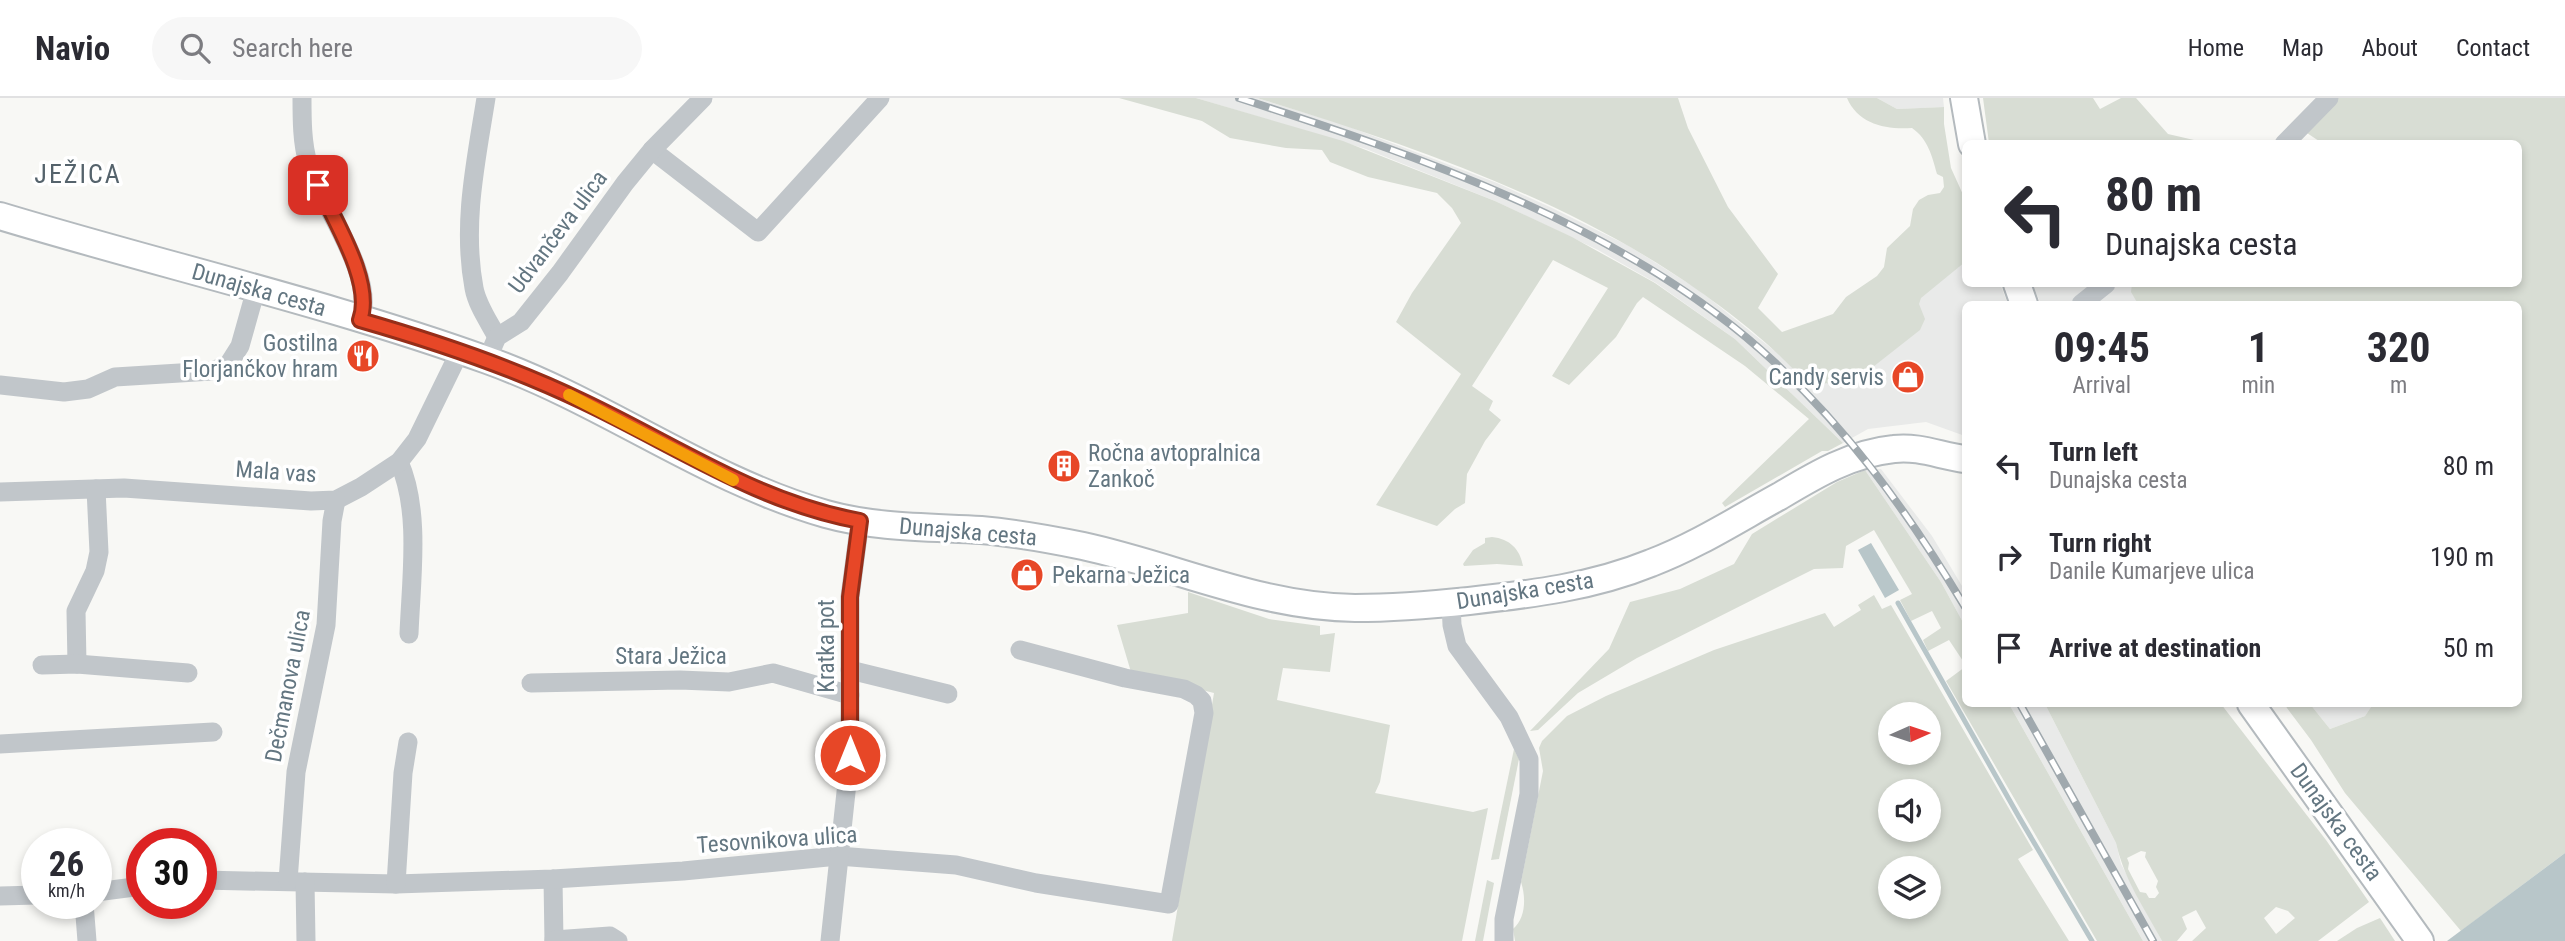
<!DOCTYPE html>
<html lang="en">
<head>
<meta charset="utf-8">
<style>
	body { margin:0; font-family:"Roboto Condensed",sans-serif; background:#f7f7f7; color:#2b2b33; height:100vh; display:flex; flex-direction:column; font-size:26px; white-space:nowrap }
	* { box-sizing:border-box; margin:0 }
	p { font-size:23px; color:#7c7c81 }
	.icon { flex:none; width:38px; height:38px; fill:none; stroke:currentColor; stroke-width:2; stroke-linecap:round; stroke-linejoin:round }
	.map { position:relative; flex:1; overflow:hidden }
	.panel { position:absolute; left:1962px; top:203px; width:560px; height:406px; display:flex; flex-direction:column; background:#fff; border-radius:10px; box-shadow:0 4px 10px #0003 }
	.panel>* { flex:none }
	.guide { position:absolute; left:1962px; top:42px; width:560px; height:147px; border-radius:10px; box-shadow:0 4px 10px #0003; background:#fff; color:#2b2b33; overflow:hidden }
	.needle { width:46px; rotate:87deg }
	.tools { position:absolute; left:1878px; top:604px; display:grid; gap:14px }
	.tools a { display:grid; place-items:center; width:63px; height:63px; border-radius:50%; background:#fff; box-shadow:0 4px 10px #0003; font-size:35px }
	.speed { position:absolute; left:21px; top:730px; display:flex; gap:14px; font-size:35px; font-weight:700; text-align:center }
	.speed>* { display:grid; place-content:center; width:91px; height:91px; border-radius:50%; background:#fff; box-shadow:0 4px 10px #0003; line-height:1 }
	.speed small { font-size:18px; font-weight:400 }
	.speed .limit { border:10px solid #d22; background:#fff; color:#111 }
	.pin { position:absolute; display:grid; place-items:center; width:60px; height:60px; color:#fff; margin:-30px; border-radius:14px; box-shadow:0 4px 10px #0006 }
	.me { position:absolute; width:77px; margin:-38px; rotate:0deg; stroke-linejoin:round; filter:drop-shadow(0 0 5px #0008) }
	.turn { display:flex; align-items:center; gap:24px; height:147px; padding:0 28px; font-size:32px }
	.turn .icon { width:91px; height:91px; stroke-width:2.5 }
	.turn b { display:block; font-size:49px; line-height:60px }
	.eta { display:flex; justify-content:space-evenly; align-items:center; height:119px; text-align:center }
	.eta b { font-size:42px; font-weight:700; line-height:49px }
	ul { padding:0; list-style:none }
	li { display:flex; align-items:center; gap:21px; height:91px; padding:0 28px }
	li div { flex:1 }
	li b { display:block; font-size:26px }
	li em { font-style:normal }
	header { display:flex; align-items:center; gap:42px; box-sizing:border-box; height:98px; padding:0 35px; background:#fff; border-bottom:2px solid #e1e1e2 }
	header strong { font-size:33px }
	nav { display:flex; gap:38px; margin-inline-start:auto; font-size:24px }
	.search { width:490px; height:63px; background:#f7f7f7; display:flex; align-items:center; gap:18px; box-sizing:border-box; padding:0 24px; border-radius:38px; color:#7c7c81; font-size:26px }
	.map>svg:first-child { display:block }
	.built { fill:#e9eae9 }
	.green { fill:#d8ddd4; fill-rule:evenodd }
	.water { fill:#b8c6c9 }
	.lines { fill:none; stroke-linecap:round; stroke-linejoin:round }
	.stream { stroke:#b8c6c9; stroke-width:5 }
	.secondary-casing { stroke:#b4babe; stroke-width:30 }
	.street { stroke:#c1c6ca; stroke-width:19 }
	.secondary { stroke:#fff; stroke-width:26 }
	.rail-casing { stroke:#a0a9ae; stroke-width:8 }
	.rail { stroke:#fff; stroke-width:5; stroke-dasharray:16; stroke-linecap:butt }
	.route-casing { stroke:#962e19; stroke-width:18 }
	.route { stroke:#e74727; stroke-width:12 }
	.slow { stroke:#f59e0b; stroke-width:12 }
	.labels { text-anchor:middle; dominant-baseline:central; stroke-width:7; stroke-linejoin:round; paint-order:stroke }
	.street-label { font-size:23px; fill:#637681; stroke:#fff }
	.poi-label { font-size:23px; fill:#637681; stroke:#fff; text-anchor:end }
	.quarter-label { font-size:26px; letter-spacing:2px; fill:#55636c; stroke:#fff }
</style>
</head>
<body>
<header>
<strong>Navio</strong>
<div class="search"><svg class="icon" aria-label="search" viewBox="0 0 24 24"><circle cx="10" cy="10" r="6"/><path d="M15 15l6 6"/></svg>Search here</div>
<nav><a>Home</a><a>Map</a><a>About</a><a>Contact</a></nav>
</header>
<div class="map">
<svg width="2565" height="843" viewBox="0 0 2565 843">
	<rect width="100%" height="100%" fill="#f8f8f5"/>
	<g class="built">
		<polygon points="1196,0 1257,0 1342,26 1497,85 1550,109 1629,148 1699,192 1781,258 1816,293 1826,284 1843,290 1849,287 1858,279 1882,239 1965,154 1965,186 2000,186 2008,206 1965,206 1965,338 1926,324 1868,331 1843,345 1735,241 1656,185 1598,152 1495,103 1366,51"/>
		<polygon points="1877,0 1943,0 1944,9 1897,11"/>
		<polygon points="2032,186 2163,186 2175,206 2041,206"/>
		<polygon points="1881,371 1932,438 1965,493 1965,528 1941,484 1865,372"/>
		<polygon points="2009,606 2045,606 2116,745 2121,766 2162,843 2143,843"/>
		<polygon points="2310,606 2373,606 2365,618 2330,631"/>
	</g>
	<g class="green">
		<polygon points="1119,0 1196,0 1343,43 1495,103 1572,139 1655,185 1735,241 1843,345 1828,353 1822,353 1725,409 1722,405 1809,321 1745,268 1643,199 1637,205 1616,239 1569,287 1552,278 1608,190 1553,162 1472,288 1493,303 1489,312 1501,322 1485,343 1467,376 1465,405 1455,411 1437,428 1376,407 1461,276 1396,224 1412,195 1461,125 1452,110 1437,95 1368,79 1330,64 1322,52 1286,50 1230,40 1202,23"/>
		<path d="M1257 0H1678L1688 30 1728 109 1778 176 1758 210 1782 234 1833 216 1846 199 1877 178 1884 169 1887 150 1910 128 1913 111 1919 102 1928 97 1940 95 1944 89 1943 79 1937 76C1932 58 1928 41 1912 30 1886 32 1858 26 1847 0H1877L1897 11 1944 9V26L1951 70 1965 101V164L1921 200 1919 206 1925 221 1920 232 1850 287 1843 290 1826 285 1816 293C1804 283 1794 271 1782 260 1760 238 1725 211 1699 193 1569 101 1408 46 1257 0Z"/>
		<polygon points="1983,0 2093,0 2100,11 2121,0 2136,0 2168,36 2207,45 1989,45"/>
		<polygon points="2337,0 2565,0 2565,755 2461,833 2345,695 2311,642 2284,606 2310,606 2330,631 2365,618 2373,606 2518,606 2518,206 2138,206 2131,194 2132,186 2518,186 2518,46 2322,45 2304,33"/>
		<polygon points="1865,372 1941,484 1965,528 1965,566 1949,542 1928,553 1923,542 1941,530 1932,513 1911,523 1900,502 1912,496 1874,432 1846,448 1843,470 1814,471 1637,560 1578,595 1538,632 1530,633 1609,551 1630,504 1680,491 1734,466 1752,436 1837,384"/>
		<path d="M1492 439C1510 441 1520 451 1523 468L1497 466 1464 468 1463 466 1473 452 1485 445V440Z"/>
		<polygon points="1188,494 1269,521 1320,528 1320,537 1335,535 1330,574 1283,570 1277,602 1390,627 1380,684 1375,695 1473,714 1488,710 1462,843 1172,843 1214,595 1131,574 1117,527 1188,515"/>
		<path d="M1874 497 1882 511 1891 507 2033 752 2018 761 2069 843H1515L1513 831C1526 820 1526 799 1521 784L1543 673 1539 650 1542 643 1567 618 1606 598 1714 552 1825 515 1834 529 1861 512 1858 507ZM1890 616H1928V654H1890ZM1890 693H1928V732H1890ZM1890 770H1928V808H1890Z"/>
		<polygon points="1965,569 1965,606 2009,606 2143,843 2097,843 1946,583"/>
		<path d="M2045 606H2221L2326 742 2369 804 2318 843H2192L2206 830 2196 812 2182 819 2187 831 2177 843H2162C2144 809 2125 784 2116 745ZM2141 753 2146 754 2145 759 2158 783 2156 789 2159 795 2155 800H2149L2146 795 2140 794 2128 771 2129 765 2127 760ZM2276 809 2288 813 2295 820 2276 836 2264 820Z"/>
		<polygon points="1514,651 1519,661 1499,761 1491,762"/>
		<polygon points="1487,782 1494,785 1483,843 1475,843"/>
		<polygon points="2380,820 2395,843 2337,843 2357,830"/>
	</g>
	<g class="water">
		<polygon points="1871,445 1899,492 1885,500 1858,452"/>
		<polygon points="2565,755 2565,843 2447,843"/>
	</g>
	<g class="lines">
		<polyline class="stream" points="1898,505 2019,719 2092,843"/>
		<defs>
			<g id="secondary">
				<polyline points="1964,0 1972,46"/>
				<path d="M0 118C162 167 328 205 487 262 605 304 706 382 826 416 876 430 929 429 981 432 1015 435 1049 441 1083 448 1175 468 1260 509 1355 510 1393 510 1431 507 1469 503 1532 496 1592 489 1651 465 1696 448 1738 421 1780 398 1815 377 1852 355 1894 351 1919 348 1941 358 1965 361"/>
				<polyline points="2017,186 2024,206"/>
				<polyline points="2251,606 2420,843"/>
			</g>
		</defs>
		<use href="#secondary" class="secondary-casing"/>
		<g class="street">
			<path d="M302 0C302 21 302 45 308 65 322 108 377 179 360 222"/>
			<path d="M486 0C476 63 462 126 474 190 477 207 489 224 497 239"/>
			<polyline points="2284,46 2329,0"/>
			<polyline points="652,52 758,134 880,0"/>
			<polyline points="2081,206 2106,186"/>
			<polyline points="487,262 497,239 521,224 560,175 625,85 652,52 703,0"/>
			<polyline points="0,287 64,294 88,291 115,279 212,273 228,267 240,248 256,191"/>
			<path d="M399 364C421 413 411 482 409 536"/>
			<polyline points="0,394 124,390 311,403 336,402 361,389 399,364 417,341 460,253"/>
			<polyline points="1451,504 1452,527 1457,548 1509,619 1529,661 1529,696 1504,821 1504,843"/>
			<polyline points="77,566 76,513 95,473 99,454 96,391"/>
			<polyline points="42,567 77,566 188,575"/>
			<polyline points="850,572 948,596"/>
			<polyline points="531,585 680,582 729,584 773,575 850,597"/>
			<polyline points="0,646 213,634"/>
			<polyline points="553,781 554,843"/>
			<polyline points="201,782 396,786 553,781 683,773 838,758 956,767 1036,785 1169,806 1204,615 1202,603 1196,597 1184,591 1125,580 1020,552"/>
			<polyline points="288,783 296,674 326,527 332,423 336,402"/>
			<polyline points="305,784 306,843"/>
			<polyline points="396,786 403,675 408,644"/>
			<polyline points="96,794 142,788"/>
			<polyline points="0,798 37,797"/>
			<polyline points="84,805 87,843"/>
			<polyline points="554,842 610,838 618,843"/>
			<polyline points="830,843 850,657 850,499 860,423"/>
		</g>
		<use href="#secondary" class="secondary"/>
		<defs>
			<g id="rail">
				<path d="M1239 0C1416 57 1620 127 1761 252 1845 326 1908 414 1965 509"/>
				<polyline points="2020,606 2153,843"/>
			</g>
		</defs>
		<use href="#rail" class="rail-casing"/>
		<use href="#rail" class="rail"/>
	</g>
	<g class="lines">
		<defs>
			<path id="route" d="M318 87C334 122 374 185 360 222 437 244 512 269 584 304 677 348 757 404 860 423L850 499V657"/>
		</defs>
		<use href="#route" class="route-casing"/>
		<use href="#route" class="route"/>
		<polyline class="slow" points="569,297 733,382"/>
	</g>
	<defs>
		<symbol id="restaurant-disc" viewBox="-11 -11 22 22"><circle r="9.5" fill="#e74727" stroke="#fff"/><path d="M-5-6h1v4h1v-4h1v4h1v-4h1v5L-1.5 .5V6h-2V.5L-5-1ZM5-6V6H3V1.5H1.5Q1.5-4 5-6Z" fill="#fff"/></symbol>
		<symbol id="shop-disc" viewBox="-11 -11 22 22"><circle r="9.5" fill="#e74727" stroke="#fff"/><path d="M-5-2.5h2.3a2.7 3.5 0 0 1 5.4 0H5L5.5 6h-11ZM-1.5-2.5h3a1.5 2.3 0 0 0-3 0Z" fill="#fff"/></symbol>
		<symbol id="building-disc" viewBox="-11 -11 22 22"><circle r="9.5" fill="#e74727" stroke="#fff"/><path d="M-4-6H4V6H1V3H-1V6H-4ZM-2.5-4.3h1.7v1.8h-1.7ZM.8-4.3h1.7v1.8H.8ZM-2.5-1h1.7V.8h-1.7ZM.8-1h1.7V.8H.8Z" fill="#fff"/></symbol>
	</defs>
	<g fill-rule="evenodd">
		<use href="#restaurant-disc" x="344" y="239" width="38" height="38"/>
		<use href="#shop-disc" x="1889" y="260" width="38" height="38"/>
		<use href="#building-disc" x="1045" y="349" width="38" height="38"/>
		<use href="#shop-disc" x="1008" y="458" width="38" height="38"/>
	</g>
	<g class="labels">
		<g class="street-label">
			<text transform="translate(558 134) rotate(-53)">Udvančeva ulica</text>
			<text transform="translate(259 192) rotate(16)">Dunajska cesta</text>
			<text transform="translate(276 374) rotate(4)">Mala vas</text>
			<text transform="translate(968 434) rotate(5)">Dunajska cesta</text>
			<text transform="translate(1525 493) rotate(-9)">Dunajska cesta</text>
			<text transform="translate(826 548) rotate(-90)">Kratka pot</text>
			<text x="671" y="558">Stara Ježica</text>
			<text transform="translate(288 588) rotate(-79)">Dečmanova ulica</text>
			<text transform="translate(2336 724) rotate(54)">Dunajska cesta</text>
			<text transform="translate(777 742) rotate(-4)">Tesovnikova ulica</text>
		</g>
		<g class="poi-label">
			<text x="338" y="245">Gostilna<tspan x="338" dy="26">Florjančkov hram</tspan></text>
			<text x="1884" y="279">Candy servis</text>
			<text x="1088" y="355" text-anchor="start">Ročna avtopralnica<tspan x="1088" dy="26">Zankoč</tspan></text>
			<text x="1052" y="477" text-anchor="start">Pekarna Ježica</text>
		</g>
		<g class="quarter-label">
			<text x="78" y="76">JEŽICA</text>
		</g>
	</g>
</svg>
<div class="tools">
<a><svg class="needle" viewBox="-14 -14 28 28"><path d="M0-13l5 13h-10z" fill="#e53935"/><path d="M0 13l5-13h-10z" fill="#7c7c81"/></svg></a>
<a><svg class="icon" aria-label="sound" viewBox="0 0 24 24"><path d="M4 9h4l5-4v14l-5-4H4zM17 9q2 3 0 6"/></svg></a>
<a><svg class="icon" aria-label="layers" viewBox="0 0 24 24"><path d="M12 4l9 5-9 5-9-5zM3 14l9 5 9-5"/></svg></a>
</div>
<div class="speed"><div>26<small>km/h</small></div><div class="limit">30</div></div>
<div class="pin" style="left:318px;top:87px;background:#d93025"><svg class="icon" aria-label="arrive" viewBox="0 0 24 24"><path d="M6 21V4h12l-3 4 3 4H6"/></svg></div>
<svg class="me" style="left:850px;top:657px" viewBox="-20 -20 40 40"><circle r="17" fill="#e74727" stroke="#fff" stroke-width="3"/><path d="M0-11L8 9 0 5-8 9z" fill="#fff"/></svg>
<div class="guide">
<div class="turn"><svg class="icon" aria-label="left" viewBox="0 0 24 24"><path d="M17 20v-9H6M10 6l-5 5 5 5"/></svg><div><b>80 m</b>Dunajska cesta</div></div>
</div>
<section class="panel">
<div class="eta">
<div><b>09:45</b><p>Arrival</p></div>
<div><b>1</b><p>min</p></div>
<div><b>320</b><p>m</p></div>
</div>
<ul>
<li><svg class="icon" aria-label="left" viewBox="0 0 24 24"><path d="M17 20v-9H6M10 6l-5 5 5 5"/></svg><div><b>Turn left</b><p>Dunajska cesta</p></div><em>80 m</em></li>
<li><svg class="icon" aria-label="right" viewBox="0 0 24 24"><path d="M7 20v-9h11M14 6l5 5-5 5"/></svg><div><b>Turn right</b><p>Danile Kumarjeve ulica</p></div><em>190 m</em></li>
<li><svg class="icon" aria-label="arrive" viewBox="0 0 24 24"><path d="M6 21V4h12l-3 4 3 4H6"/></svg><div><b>Arrive at destination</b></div><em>50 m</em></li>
</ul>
</section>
</div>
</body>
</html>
